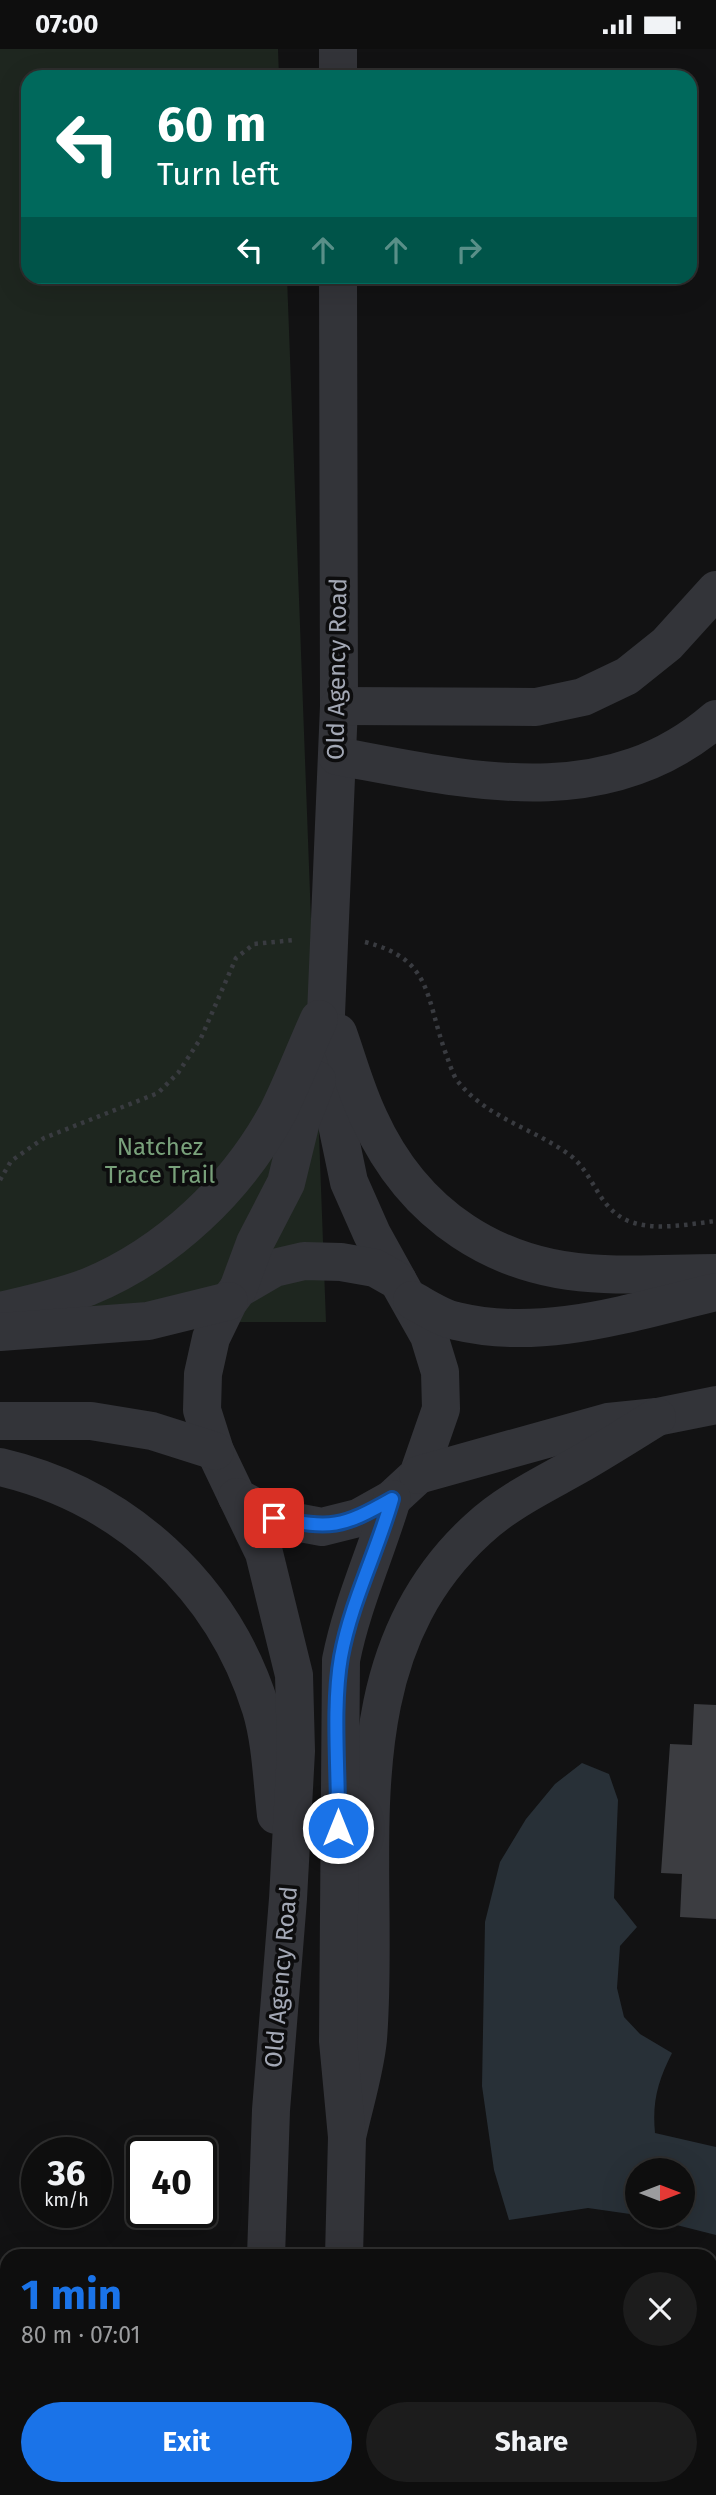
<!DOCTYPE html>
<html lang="en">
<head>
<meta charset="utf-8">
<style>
	body { margin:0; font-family:"Fira Sans",sans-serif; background:#1c1c1c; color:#f1f3f6; height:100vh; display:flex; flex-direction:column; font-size:26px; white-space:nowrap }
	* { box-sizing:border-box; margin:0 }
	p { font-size:23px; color:#9b9c9e }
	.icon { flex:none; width:38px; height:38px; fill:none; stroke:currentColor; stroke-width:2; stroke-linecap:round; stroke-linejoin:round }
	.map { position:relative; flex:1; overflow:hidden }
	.details { position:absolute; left:0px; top:2200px; width:718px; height:247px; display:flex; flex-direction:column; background:#0e0e0e; border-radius:21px 21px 0 0; box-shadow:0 7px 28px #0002,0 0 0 2px #2e2e2e }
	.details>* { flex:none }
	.top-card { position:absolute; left:21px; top:21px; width:676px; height:214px; border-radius:21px; box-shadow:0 7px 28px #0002,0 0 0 2px #2e2e2e; background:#00695c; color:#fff; overflow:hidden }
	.needle { width:46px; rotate:90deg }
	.buttons { position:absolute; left:625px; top:2109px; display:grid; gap:14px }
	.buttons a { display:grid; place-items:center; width:70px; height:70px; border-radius:50%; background:#0e0e0e; box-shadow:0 7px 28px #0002,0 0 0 2px #2e2e2e; font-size:35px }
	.speed { position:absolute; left:21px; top:2088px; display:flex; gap:14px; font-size:35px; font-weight:700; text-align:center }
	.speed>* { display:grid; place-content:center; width:91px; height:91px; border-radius:50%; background:#0e0e0e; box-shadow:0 7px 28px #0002,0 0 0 2px #2e2e2e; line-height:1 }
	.speed small { font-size:18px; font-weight:400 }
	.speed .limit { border:4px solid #111; border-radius:10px; background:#fff; color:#111 }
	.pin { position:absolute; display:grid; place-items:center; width:60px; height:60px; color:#fff; margin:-30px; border-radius:14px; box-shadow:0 4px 10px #0006 }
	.me { position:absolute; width:77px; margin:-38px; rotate:0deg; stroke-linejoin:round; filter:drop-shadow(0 0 5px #0008) }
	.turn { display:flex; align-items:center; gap:24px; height:147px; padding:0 21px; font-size:32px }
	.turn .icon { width:91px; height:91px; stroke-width:2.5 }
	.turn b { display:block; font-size:49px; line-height:60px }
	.lanes { display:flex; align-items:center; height:66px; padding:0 21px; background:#0003; justify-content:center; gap:35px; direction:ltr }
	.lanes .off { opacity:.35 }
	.round { display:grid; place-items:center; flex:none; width:74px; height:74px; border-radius:37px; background:#1c1c1c }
	.head { display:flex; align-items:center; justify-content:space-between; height:119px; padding:0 21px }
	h1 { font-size:42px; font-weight:700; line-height:52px; color:#1a73e8 }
	.action { display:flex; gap:14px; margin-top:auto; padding:14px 21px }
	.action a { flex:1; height:80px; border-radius:42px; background:#1a73e8; color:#fff; font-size:28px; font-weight:700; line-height:80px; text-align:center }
	.action a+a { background:#1c1c1c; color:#f1f3f6 }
	.status { display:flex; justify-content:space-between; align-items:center; height:49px; padding:0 35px; background:#0e0e0e; direction:ltr }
	.status svg { height:19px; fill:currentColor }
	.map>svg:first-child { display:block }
	.green { fill:#1e261f }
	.water { fill:#283037 }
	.building { fill:#3c3d41 }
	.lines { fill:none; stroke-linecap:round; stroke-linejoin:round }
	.path { stroke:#393b40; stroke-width:4.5; stroke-dasharray:3.5 5; stroke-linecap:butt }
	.minor { stroke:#333439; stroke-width:38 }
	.route-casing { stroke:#114b97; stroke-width:18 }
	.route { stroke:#1a73e8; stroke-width:12 }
	.labels { text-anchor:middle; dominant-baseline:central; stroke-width:7; stroke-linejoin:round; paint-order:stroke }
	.street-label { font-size:24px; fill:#a3a8b5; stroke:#0d0d0e }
	.park-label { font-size:24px; fill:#79a17b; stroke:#0d0d0e }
</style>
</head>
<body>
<div class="status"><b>07:00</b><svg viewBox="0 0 49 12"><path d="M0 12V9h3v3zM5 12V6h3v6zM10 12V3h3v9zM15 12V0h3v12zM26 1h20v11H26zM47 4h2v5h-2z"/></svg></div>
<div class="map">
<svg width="716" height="2446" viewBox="0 0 716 2446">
	<rect width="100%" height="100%" fill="#121213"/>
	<polygon class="green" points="0,0 278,0 279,28 28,28 28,228 287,228 326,1273 0,1273"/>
	<g class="water">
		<path d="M582 1714 609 1725 618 1751 614 1849 637 1878 620 1897 617 1939 624 1968 640 1985 672 2004C658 2032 652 2052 655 2084L716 2098V2186L641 2167 682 2166V2121H637V2166L588 2159 509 2171 494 2121 482 2037 485 1873 500 1813 526 1770 555 1735Z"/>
		<polygon points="711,2290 716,2292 716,2406 711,2408"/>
		<polygon points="487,2440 618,2440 612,2446 487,2446"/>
	</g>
	<polygon class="building" points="694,1655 716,1656 716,1870 680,1868 682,1825 661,1824 670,1695 692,1696"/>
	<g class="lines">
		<g class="path">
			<path d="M365 893C433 910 425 948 446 1005 449 1013 452 1023 456 1030 485 1069 534 1079 571 1107 595 1126 598 1161 631 1173 658 1182 689 1175 716 1172"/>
			<polyline points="0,1131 11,1112 44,1089 158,1044 178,1024 201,989 236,909 254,895 294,891"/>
		</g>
		<g class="minor">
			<polyline points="338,0 338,28"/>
			<polyline points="338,228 339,657 324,1013 349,1133 372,1185 398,1232"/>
			<polyline points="339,657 536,658 583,648 627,627 667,595 716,541"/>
			<path d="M337 707C468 731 605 766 716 670"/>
			<path d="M338 984C348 1012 356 1042 369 1069 413 1166 497 1222 604 1225 641 1227 679 1224 716 1224"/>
			<polygon points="304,1212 341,1213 375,1219 398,1232 429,1287 440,1323 441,1360 418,1426 392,1450 358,1469 322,1478 274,1469 237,1448 215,1402 202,1361 203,1325 211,1289 229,1252 238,1240 274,1219"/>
			<polyline points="238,1240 255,1194 286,1134 301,1072 317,1031"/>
			<path d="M412 1251C425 1258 441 1269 456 1272 543 1293 631 1263 716 1243"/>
			<path d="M0 1262C30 1255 59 1249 88 1238 168 1205 237 1139 278 1063 293 1033 305 1001 319 970"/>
			<polyline points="0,1283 148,1272 229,1252"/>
			<polyline points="0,1372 91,1372 152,1382 215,1402"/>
			<path d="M0 1418C124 1447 223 1537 261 1660 271 1693 272 1732 276 1766"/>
			<polyline points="418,1426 608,1373 657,1368 716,1356"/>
			<polyline points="237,1448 264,1504 294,1626 296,1702 288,1850 271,2061 266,2207"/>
			<path d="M347 2088C354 2056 365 2022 368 1990 382 1814 331 1614 478 1480 508 1452 545 1435 580 1415 606 1400 631 1384 657 1368"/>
			<path d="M344 2207 347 2088 338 1992 341 1611C352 1555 376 1504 392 1450"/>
			<polyline points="710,2241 716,2243"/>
			<polyline points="251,2446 252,2440"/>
			<polyline points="350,2446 352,2440"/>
		</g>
	</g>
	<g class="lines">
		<defs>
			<path id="route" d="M274 1469C332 1480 341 1479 392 1450 377 1503 351 1553 341 1608 332 1659 339 1726 338 1779"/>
		</defs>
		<use href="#route" class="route-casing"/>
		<use href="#route" class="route"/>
	</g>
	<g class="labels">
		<g class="street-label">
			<text transform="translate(337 620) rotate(-89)">Old Agency Road</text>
			<text transform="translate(281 1928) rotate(-85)">Old Agency Road</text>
		</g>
		<g class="park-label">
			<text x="160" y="1098">Natchez<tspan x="160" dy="28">Trace Trail</tspan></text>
		</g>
	</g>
</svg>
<div class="buttons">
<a><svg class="needle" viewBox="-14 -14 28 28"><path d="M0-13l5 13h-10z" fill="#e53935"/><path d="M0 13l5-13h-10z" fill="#9b9c9e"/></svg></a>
</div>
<div class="speed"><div>36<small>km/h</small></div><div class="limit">40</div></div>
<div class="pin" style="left:274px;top:1469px;background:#d93025"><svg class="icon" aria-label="arrive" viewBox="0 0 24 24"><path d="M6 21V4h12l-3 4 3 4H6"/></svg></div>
<svg class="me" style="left:338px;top:1779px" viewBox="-20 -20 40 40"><circle r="17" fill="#1a73e8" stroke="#fff" stroke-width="3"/><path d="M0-11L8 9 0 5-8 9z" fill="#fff"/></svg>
<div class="top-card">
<div class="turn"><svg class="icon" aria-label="left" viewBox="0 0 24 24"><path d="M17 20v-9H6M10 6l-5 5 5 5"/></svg><div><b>60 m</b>Turn left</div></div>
<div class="lanes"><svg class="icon" aria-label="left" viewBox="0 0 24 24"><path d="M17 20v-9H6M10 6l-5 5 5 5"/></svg><svg class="icon off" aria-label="ahead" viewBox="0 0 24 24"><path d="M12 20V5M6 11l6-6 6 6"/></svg><svg class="icon off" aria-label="ahead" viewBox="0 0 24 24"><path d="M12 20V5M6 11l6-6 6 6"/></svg><svg class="icon off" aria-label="right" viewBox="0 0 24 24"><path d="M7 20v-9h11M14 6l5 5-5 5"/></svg></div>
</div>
<section class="details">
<div class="head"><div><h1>1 min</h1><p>80 m · 07:01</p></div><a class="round"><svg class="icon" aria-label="close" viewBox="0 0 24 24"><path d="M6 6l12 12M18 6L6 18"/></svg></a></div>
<div class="action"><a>Exit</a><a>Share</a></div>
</section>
</div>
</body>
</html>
